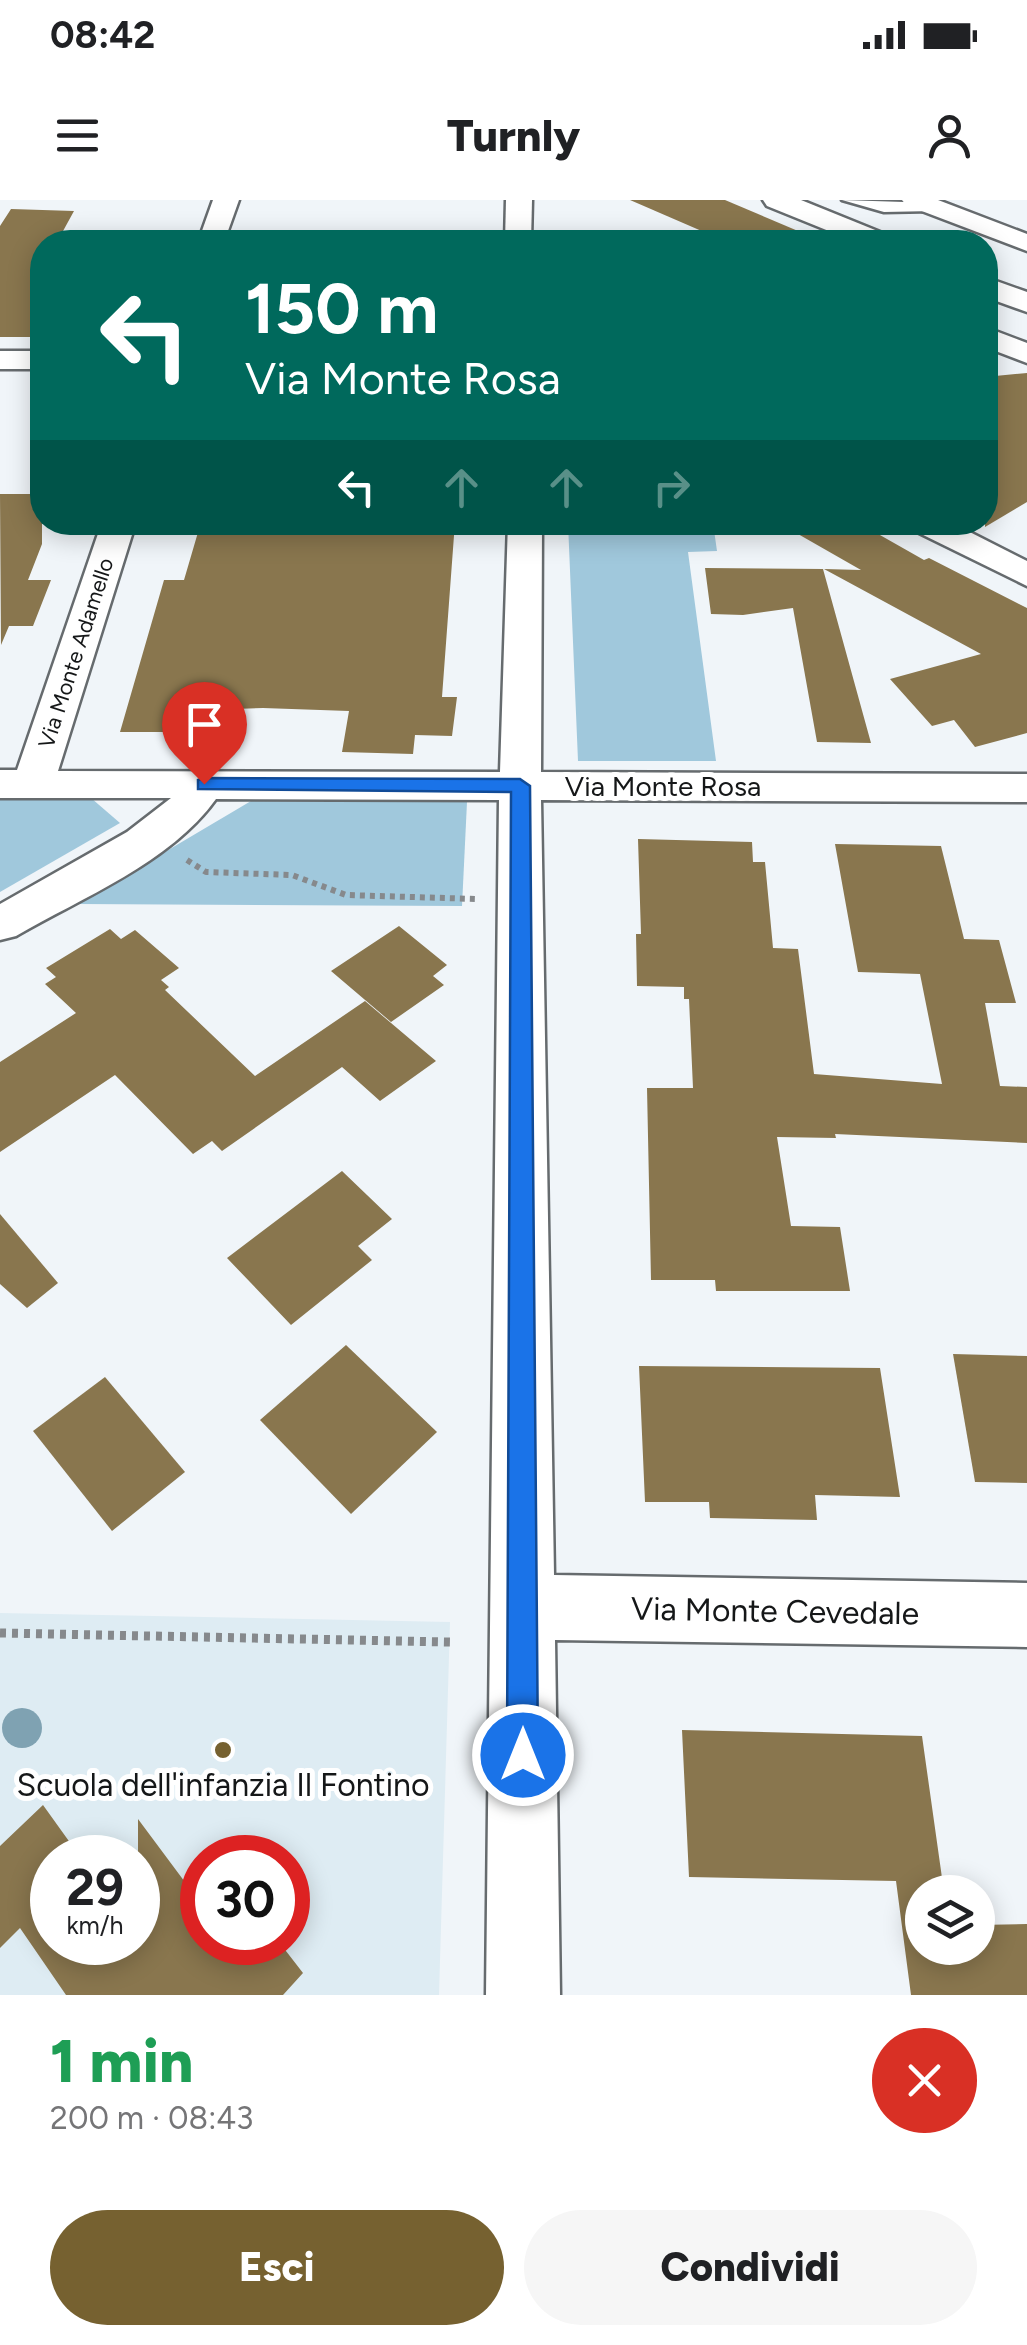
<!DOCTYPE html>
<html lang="it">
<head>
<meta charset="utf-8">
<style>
	body { margin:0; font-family:Figtree,sans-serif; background:#f6f6f6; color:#202124; height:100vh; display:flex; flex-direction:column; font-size:38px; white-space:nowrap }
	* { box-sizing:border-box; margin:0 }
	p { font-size:32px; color:#757577 }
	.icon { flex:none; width:55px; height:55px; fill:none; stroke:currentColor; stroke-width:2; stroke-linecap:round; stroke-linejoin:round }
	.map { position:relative; height:1795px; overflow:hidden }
	.sheet { display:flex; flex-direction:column; background:#fff; flex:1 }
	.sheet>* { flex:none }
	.guide { position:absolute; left:30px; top:30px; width:968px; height:305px; border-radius:40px; box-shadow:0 5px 25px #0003; background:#00695c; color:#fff; overflow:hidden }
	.fabs { position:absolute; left:905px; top:1675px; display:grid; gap:20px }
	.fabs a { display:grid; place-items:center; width:90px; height:90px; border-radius:50%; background:#fff; box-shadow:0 5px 25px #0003; font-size:50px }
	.speed { position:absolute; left:30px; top:1635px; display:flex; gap:20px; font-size:50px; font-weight:700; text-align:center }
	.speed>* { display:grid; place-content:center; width:130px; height:130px; border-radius:50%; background:#fff; box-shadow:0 5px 25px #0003; line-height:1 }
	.speed small { font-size:25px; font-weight:400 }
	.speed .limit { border:15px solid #d22; background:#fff; color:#111 }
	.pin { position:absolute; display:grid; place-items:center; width:85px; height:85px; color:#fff; margin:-102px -42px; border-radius:50% 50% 50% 0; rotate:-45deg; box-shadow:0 0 10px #0007 }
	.pin .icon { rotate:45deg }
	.me { position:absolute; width:110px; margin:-55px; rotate:0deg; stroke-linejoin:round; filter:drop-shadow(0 0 8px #0008) }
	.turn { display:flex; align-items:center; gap:35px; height:210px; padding:0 50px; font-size:45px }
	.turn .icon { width:130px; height:130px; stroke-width:2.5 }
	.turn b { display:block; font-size:70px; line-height:85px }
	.lanes { display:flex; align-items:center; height:95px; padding:0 50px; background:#0003; justify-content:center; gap:50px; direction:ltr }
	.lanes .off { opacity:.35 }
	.round { display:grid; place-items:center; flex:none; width:105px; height:105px; border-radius:52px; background:#f6f6f6 }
	.headline { display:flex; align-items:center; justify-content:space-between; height:170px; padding:0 50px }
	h1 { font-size:60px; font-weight:800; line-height:75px; color:#1e9e55 }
	.button { display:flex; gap:20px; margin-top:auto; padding:20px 50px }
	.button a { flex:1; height:115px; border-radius:60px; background:#766130; color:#fff; font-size:40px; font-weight:800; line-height:115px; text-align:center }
	.button a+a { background:#f6f6f6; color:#202124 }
	.status { display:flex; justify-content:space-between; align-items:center; height:70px; padding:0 50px; background:#fff; direction:ltr }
	.status svg { height:28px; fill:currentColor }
	header { display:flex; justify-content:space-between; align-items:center; height:130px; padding:0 50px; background:#fff; font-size:45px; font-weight:800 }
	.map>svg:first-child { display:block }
	.built { fill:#deecf3; fill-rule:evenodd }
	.green { fill:#a0c8dc }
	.building { fill:#89764e }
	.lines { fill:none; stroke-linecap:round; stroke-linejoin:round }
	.service-casing { stroke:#666b6e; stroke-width:5 }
	.minor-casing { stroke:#666b6e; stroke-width:5 }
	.secondary-casing { stroke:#666b6e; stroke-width:5 }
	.path-far1 { stroke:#86898c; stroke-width:6; stroke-dasharray:5 5; stroke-linecap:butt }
	.path { stroke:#86898c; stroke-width:9; stroke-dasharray:6 6; stroke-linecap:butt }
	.service { fill:#fff; fill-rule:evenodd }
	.minor { fill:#fff; fill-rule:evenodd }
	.secondary { fill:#fff; fill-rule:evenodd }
	.tree { fill:#7fa2b2 }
	.route { fill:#1a73e8; stroke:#114b97; stroke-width:2.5 }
	.poi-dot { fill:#766130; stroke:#fff; stroke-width:4 }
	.labels { text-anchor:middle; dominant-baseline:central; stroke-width:10; stroke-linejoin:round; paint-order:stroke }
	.far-street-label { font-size:22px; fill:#151718; stroke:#fff }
	.street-label { font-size:28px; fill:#151718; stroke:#fff }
	.near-street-label { font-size:32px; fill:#151718; stroke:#fff }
	.near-poi-label { font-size:32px; fill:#151718; stroke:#fff }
</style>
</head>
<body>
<div class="status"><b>08:42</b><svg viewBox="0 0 49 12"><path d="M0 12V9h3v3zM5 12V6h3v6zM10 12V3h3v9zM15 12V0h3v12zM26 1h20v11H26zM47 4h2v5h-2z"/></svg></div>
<header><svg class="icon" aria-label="menu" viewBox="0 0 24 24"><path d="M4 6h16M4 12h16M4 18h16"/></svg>Turnly<svg class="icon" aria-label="person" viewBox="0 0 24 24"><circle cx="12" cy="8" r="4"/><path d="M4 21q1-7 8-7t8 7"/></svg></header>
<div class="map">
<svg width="1027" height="1795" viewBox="0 0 1027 1795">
	<rect width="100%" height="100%" fill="#f0f5f9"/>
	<path class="built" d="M0 1413 450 1422 439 1795H0ZM52 1658H138V1742H52ZM202 1658H288V1742H202Z"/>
	<g class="green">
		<polygon points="568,323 713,323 717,351 688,352 716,561 578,561"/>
		<polygon points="0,597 91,598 120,623 0,692"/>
		<polygon points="251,601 467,602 462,706 77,704"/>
	</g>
	<g class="building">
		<polygon points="630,0 725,0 824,42 727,42"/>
		<polygon points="11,9 74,11 57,42 42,42 42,137 0,137 0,26"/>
		<polygon points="1027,173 1027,302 985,327 985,177"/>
		<polygon points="0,294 42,294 42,344 28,380 51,380 33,426 9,426 1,445"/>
		<polygon points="201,322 455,322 442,497 457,497 452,536 415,535 413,554 342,552 349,511 263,508 205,510 200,532 120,532 164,380 184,380"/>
		<polygon points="777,322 857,322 924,360 929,358 1027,408 1027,533 975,547 954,520 932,526 890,479 981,454 824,369 861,370"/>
		<polygon points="705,368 823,369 871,543 817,542 793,408 743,415 711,414"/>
		<polygon points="638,639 752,642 753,662 765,662 773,748 798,749 814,874 942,884 920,774 858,772 835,644 941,646 964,739 999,740 1016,803 985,803 1000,886 1027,887 1027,943 835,934 836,938 777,937 791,1026 840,1027 850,1091 716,1091 715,1080 651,1080 647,888 693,888 689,799 684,799 684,787 637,786 636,734 641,734"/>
		<polygon points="399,726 447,765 433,776 444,785 391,822 331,771"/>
		<polygon points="110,729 121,739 135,730 179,768 161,780 169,787 165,790 255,876 365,801 436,861 380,901 342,867 222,951 212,941 193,954 115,875 0,952 0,862 76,813 45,784 56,777 46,768"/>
		<polygon points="342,971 392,1019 358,1046 372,1060 291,1125 227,1058"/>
		<polygon points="0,1014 58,1083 27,1108 0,1084"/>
		<polygon points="346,1145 437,1232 351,1314 260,1220"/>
		<polygon points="953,1154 1027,1156 1027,1283 975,1282"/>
		<polygon points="639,1166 880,1168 900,1297 815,1295 817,1320 710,1318 709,1302 645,1302"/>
		<polygon points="105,1177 185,1272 112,1331 33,1231"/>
		<polygon points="682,1530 922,1536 944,1692 922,1692 922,1748 978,1748 978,1725 1027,1724 1027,1795 911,1795 896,1681 689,1677"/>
		<polygon points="43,1605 81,1658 52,1658 52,1742 138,1742 138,1619 202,1705 202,1742 279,1742 303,1773 283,1795 66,1795 20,1728 0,1748 0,1646"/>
	</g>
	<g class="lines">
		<defs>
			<polygon id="service" points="842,0 934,3 940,7 934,11 884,12"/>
			<g id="minor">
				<polygon points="213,0 239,0 224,42 198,42"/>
				<polygon points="506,0 532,0 531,42 505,42"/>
				<polygon points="902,0 938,0 1027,34 1027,51 906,5"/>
				<polygon points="985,127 1027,143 1027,163 985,147"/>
				<rect x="0" y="151" width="42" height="18"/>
				<path d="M102 322H136L58 571 500 572 508 322H542L541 572 1027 574V602L541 600 554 1375 1027 1383V1447L555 1440 560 1795H486L499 600 216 599C170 663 83 697 16 736L0 740V704L127 632 171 598H0V570H17Z"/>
				<polygon points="906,322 950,322 1027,361 1027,386 911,329"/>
			</g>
			<g id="secondary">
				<polygon points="763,0 801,0 890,36 895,42 856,42 767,6"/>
				<polygon points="985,77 1027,92 1027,112 985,97"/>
			</g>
		</defs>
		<use href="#service" class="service-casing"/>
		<use href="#minor" class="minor-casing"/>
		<use href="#secondary" class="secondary-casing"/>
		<polyline class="path-far1" points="187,660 206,672 292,675 346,695 477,699"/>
		<polyline class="path" points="0,1433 450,1442"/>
		<use href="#service" class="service"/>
		<use href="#minor" class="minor"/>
		<use href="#secondary" class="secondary"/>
	</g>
	<circle class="tree" cx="22" cy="1528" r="20"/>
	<polygon class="route" points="204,578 520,579 530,586 538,1555 534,1566 523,1571 512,1566 507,1555 511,592 198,589 198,580"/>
	<circle class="poi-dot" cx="223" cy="1550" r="10"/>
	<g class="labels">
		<g class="far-street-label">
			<text transform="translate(76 453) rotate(-72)">Via Monte Adamello</text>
		</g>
		<g class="street-label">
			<text x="663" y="586">Via Monte Rosa</text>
		</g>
		<g class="near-street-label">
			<text transform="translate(775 1411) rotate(1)">Via Monte Cevedale</text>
		</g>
		<g class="near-poi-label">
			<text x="223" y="1585">Scuola dell'infanzia Il Fontino</text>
		</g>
	</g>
</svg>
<div class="fabs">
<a><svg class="icon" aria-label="layers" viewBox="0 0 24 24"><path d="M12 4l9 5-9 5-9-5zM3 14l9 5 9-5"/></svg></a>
</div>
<div class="speed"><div>29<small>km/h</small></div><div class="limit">30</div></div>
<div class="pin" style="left:204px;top:584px;background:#d93025"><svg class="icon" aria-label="arrive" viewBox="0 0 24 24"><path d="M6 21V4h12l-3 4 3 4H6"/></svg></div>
<svg class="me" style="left:523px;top:1555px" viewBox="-20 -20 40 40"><circle r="17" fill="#1a73e8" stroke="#fff" stroke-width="3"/><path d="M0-11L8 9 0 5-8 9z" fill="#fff"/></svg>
<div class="guide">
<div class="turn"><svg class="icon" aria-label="left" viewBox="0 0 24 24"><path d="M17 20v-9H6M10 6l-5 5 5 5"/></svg><div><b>150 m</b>Via Monte Rosa</div></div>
<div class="lanes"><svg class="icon" aria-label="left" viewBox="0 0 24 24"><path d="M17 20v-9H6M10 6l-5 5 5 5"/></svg><svg class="icon off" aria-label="ahead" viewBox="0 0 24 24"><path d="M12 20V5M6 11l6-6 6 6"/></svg><svg class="icon off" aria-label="ahead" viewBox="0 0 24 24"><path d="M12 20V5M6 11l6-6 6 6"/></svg><svg class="icon off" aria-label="right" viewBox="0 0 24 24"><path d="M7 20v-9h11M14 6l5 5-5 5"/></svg></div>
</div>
</div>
<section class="sheet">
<div class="headline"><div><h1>1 min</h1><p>200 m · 08:43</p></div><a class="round" style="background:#d93025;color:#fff"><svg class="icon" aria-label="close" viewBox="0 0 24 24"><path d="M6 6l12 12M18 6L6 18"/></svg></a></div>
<div class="button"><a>Esci</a><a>Condividi</a></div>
</section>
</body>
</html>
